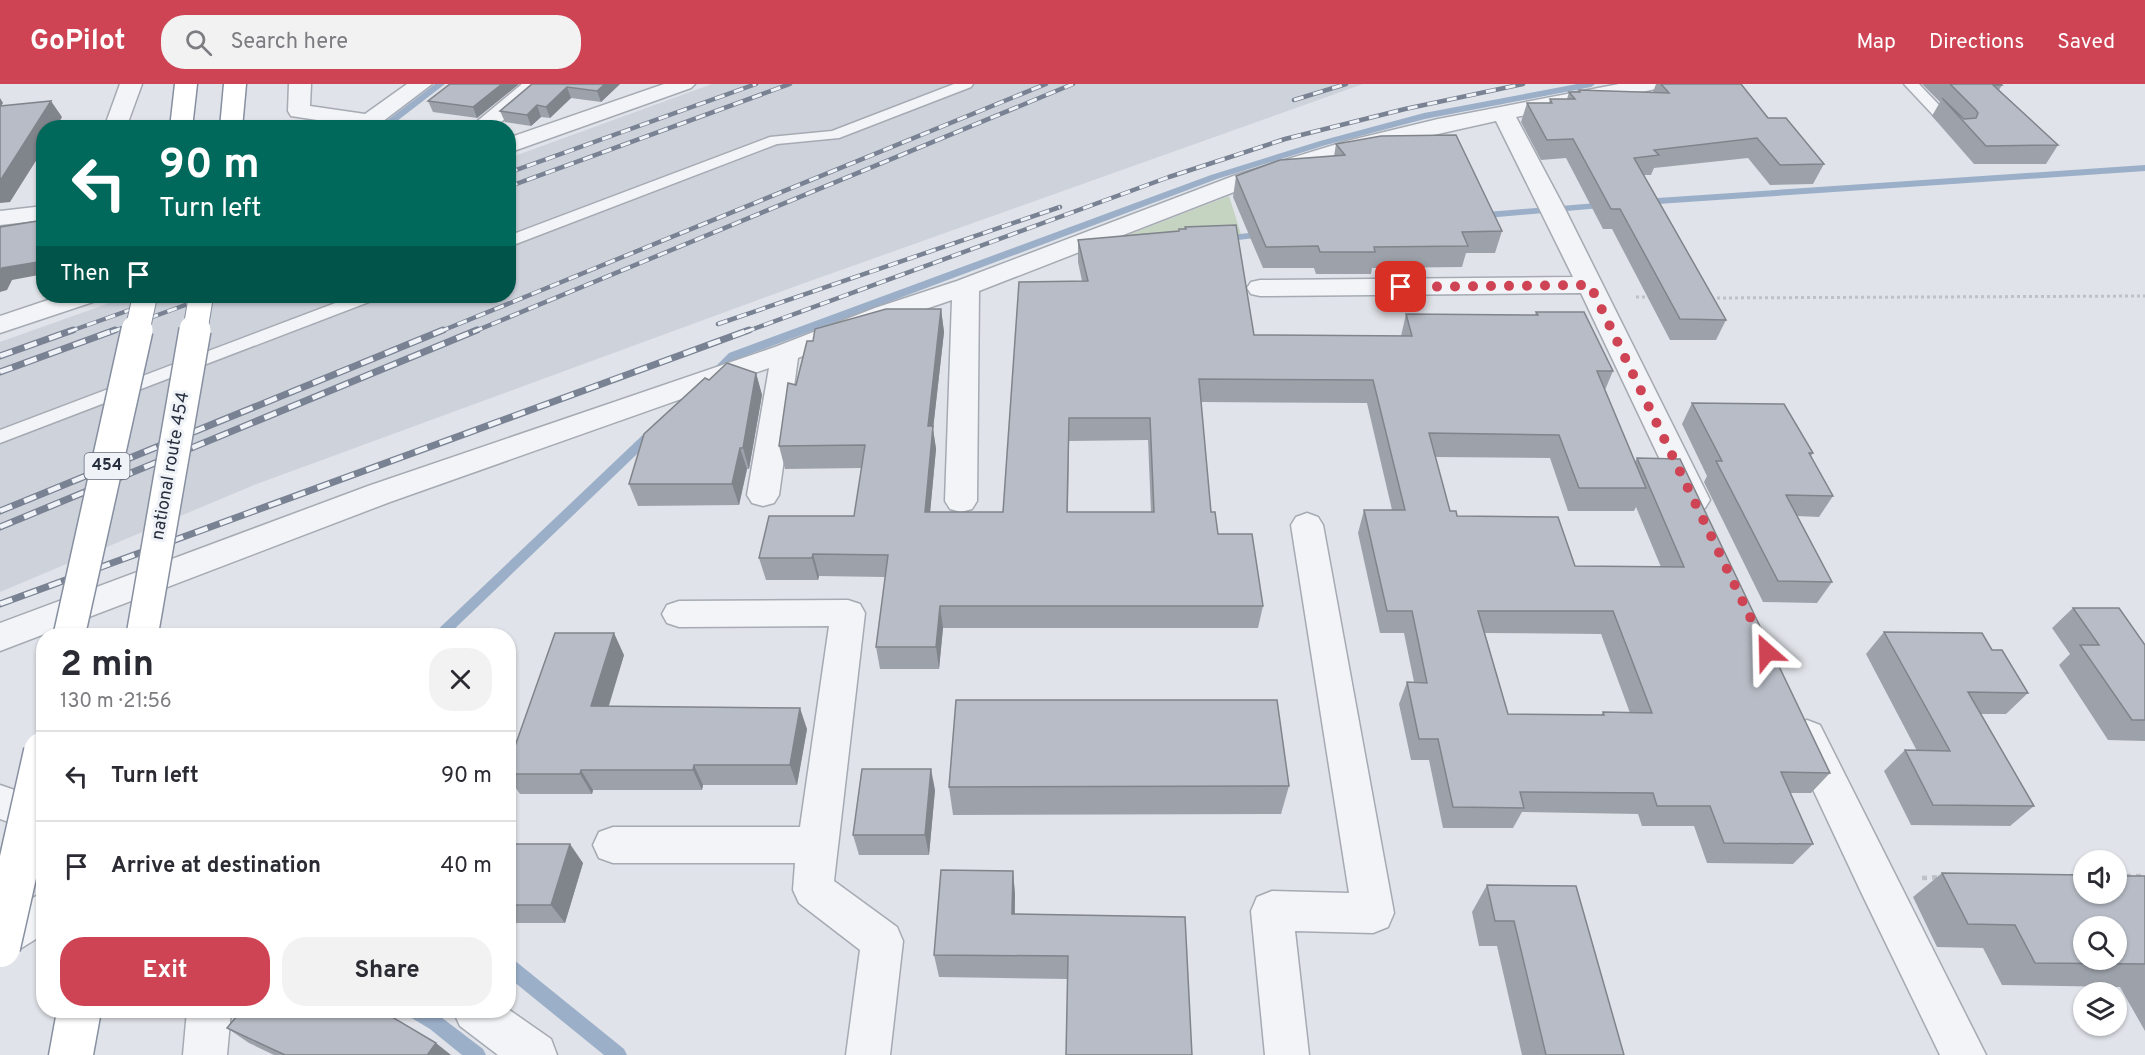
<!DOCTYPE html>
<html lang="en">
<head>
<meta charset="utf-8">
<style>
	body { margin:0; font-family:Overpass,sans-serif; background:#f2f2f3; color:#2b2b33; height:100vh; display:flex; flex-direction:column; font-size:22px; white-space:nowrap }
	* { box-sizing:border-box; margin:0 }
	p { font-size:20px; color:#7c7c81 }
	.icon { flex:none; width:33px; height:33px; fill:none; stroke:currentColor; stroke-width:2; stroke-linecap:round; stroke-linejoin:round }
	.map { position:relative; flex:1; overflow:hidden }
	.sheet { position:absolute; left:36px; top:544px; width:480px; height:390px; display:flex; flex-direction:column; background:#fff; border-radius:24px; box-shadow:0 2px 4px #0004 }
	.sheet>* { flex:none }
	.top-card { position:absolute; left:36px; top:36px; width:480px; height:183px; border-radius:24px; box-shadow:0 2px 4px #0004; background:#00695c; color:#fff; overflow:hidden }
	.buttons { position:absolute; left:2073px; top:766px; display:grid; gap:12px }
	.buttons a { display:grid; place-items:center; width:54px; height:54px; border-radius:50%; background:#fff; box-shadow:0 2px 4px #0004; font-size:30px }
	.pin { position:absolute; display:grid; place-items:center; width:51px; height:51px; color:#fff; margin:-26px; border-radius:12px; box-shadow:0 3px 9px #0006 }
	.me { position:absolute; width:66px; margin:-33px; rotate:335deg; stroke-linejoin:round; filter:drop-shadow(0 0 4px #0008) }
	.turn { display:flex; align-items:center; gap:21px; height:126px; padding:0 24px; font-size:27px }
	.turn .icon { width:78px; height:78px; stroke-width:2.5 }
	.turn b { display:block; font-size:42px; line-height:51px }
	.then { display:flex; align-items:center; height:57px; padding:0 24px; background:#0003; gap:12px; font-size:22px }
	.round { display:grid; place-items:center; flex:none; width:63px; height:63px; border-radius:24px; background:#f2f2f3 }
	.head { display:flex; align-items:center; justify-content:space-between; height:102px; padding:0 24px }
	h1 { font-size:36px; font-weight:700; line-height:45px }
	.cta { display:flex; gap:12px; margin-top:auto; padding:12px 24px }
	.cta a { flex:1; height:69px; border-radius:24px; background:#ce4454; color:#fff; font-size:24px; font-weight:700; line-height:69px; text-align:center }
	.cta a+a { background:#f2f2f3; color:#2b2b33 }
	ul { padding:0; list-style:none }
	li { display:flex; align-items:center; gap:18px; height:90px; padding:0 24px; border-top:2px solid #e1e1e2 }
	li div { flex:1 }
	li b { display:block; font-size:22px }
	li em { font-style:normal }
	header { display:flex; align-items:center; gap:36px; box-sizing:border-box; height:84px; padding:0 30px; background:#ce4454; color:#fff }
	header strong { font-size:28px }
	nav { display:flex; gap:33px; margin-inline-start:auto; font-size:21px }
	.search { width:420px; height:54px; background:#f2f2f3; display:flex; align-items:center; gap:15px; box-sizing:border-box; padding:0 21px; border-radius:24px; color:#7c7c81; font-size:22px }
	.map>svg:first-child { display:block }
	.built { fill:#ced2db }
	.green { fill:#c5d3c1 }
	.lines { fill:none; stroke-linecap:round; stroke-linejoin:round }
	.stream { fill:#9bafc9; fill-rule:evenodd }
	.service-casing { stroke:#a5aab3; stroke-width:3 }
	.minor-casing { stroke:#a5aab3; stroke-width:3 }
	.tertiary-casing { stroke:#a5aab3; stroke-width:3 }
	.trunk-casing { stroke:#8790a0; stroke-width:3 }
	.path-far1 { stroke:#bec1c7; stroke-width:3; stroke-dasharray:3 3; stroke-linecap:butt }
	.path { stroke:#bec1c7; stroke-width:4.5; stroke-dasharray:5 5; stroke-linecap:butt }
	.service { fill:#f3f4f7; fill-rule:evenodd }
	.minor { fill:#f3f4f7; fill-rule:evenodd }
	.tertiary { fill:#f3f4f7; fill-rule:evenodd }
	.trunk { fill:#fff; fill-rule:evenodd }
	.rail-far1-casing { stroke:#798293; stroke-width:4.5 }
	.rail-casing { stroke:#798293; stroke-width:7 }
	.rail-far1 { stroke:#eff2f6; stroke-width:3; stroke-dasharray:10; stroke-linecap:butt }
	.rail { stroke:#eff2f6; stroke-width:4.5; stroke-dasharray:13; stroke-linecap:butt }
	.trunk-bridge-far2-casing { stroke:#8790a0; stroke-width:26; stroke-linecap:butt }
	.trunk-bridge-far1-casing { stroke:#8790a0; stroke-width:34; stroke-linecap:butt }
	.trunk-bridge-casing { stroke:#8790a0; stroke-width:43; stroke-linecap:butt }
	.trunk-bridge-far2 { stroke:#fff; stroke-width:24 }
	.trunk-bridge-far1 { stroke:#fff; stroke-width:31 }
	.trunk-bridge { stroke:#fff; stroke-width:40 }
	.wall { fill:#9da2aa; fill-rule:evenodd }
	.shaded-wall { fill:#80848b }
	.building { fill:#b7bcc6; stroke:#80848b; stroke-width:1.5; fill-rule:evenodd }
	.route { stroke:#ce4454; stroke-width:10; stroke-dasharray:0 18 }
	.labels { text-anchor:middle; dominant-baseline:central; stroke-width:6; stroke-linejoin:round; paint-order:stroke }
	.shield { fill:#eff2f6; stroke:#646a77; stroke-width:1.5 }
	.shield-label { font-size:16px; font-weight:bold; fill:#283040 }
	.street-label { font-size:18px; fill:#283040; stroke:#eff2f6 }
</style>
</head>
<body>
<header>
<strong>GoPilot</strong>
<div class="search"><svg class="icon" aria-label="search" viewBox="0 0 24 24"><circle cx="10" cy="10" r="6"/><path d="M15 15l6 6"/></svg>Search here</div>
<nav><a>Map</a><a>Directions</a><a>Saved</a></nav>
</header>
<div class="map">
<svg width="2145" height="971" viewBox="0 0 2145 971">
	<rect width="100%" height="100%" fill="#e0e3e9"/>
	<polygon class="built" points="712,0 1363,0 799,201 254,401 0,508 0,258 129,212 508,212 509,74"/>
	<polygon class="green" points="1229,112 1241,150 1094,164"/>
	<g class="lines">
		<g class="stream">
			<polygon points="435,0 445,0 388,44 377,44"/>
			<polygon points="1577,0 1595,0 1591,3 1425,35 1326,61 1217,95 737,275 716,295 712,296 706,292 729,269 1211,91 1320,57 1424,29"/>
			<polygon points="2145,81 2145,87 1643,121 1638,118 1643,115"/>
			<polygon points="1609,118 1612,119 1612,123 1475,135 1470,132 1475,129"/>
			<polygon points="1268,147 1272,148 1272,152 1221,158 1216,155 1221,152"/>
			<polygon points="654,343 660,347 658,350 447,552 431,552 650,344"/>
			<polygon points="508,874 514,876 624,965 627,971 604,971 508,893"/>
			<polygon points="407,927 433,927 483,965 486,971 462,971 430,945 410,933"/>
		</g>
		<defs>
			<g id="service">
				<polygon points="954,0 973,0 971,3 839,54 777,60 508,163 508,152 770,53 832,47"/>
				<polygon points="1904,0 1919,0 1959,42 1961,45 1959,48 1949,48"/>
				<polygon points="354,212 376,212 374,216 0,359 0,346"/>
			</g>
			<g id="minor">
				<polygon points="120,0 142,0 126,44 104,44"/>
				<polygon points="289,0 311,0 310,22 365,30 407,0 432,0 374,44 348,44 350,41 291,32 288,27"/>
				<polygon points="522,0 546,0 494,44 469,44"/>
				<polygon points="664,0 695,0 691,4 508,69 508,54"/>
				<polygon points="1619,0 1662,0 1658,4 1651,6 1516,33 1566,127 1710,416 1705,424 1694,427 1683,424 1581,209 1260,212 1251,210 1247,204 1251,198 1260,196 1573,193 1496,37 1362,67 1252,101 979,207 977,417 972,425 961,428 950,425 945,417 952,216 893,236 798,274 779,411 774,419 763,422 752,419 747,411 769,284 390,418 0,567 0,539 368,402 775,263 875,224 957,197 1236,91 1347,57 1438,35"/>
				<polygon points="44,122 44,136 0,141 0,127"/>
				<polygon points="60,212 97,212 93,218 0,249 0,232"/>
				<polygon points="1307,429 1318,433 1323,441 1394,829 1388,843 1373,849 1295,847 1309,971 1265,971 1251,827 1257,813 1272,807 1349,809 1291,441 1296,433"/>
				<polygon points="848,516 860,520 865,529 834,797 897,843 903,857 890,971 846,971 860,866 799,819 793,806 795,779 613,779 599,774 593,761 599,748 613,743 800,743 829,542 679,543 667,539 662,530 667,521 679,517"/>
				<polygon points="1807,636 1820,641 1986,971 1940,971 1861,808 1788,652 1794,641"/>
				<polygon points="0,701 44,716 44,751 0,735"/>
				<polygon points="187,927 231,927 227,971 183,971"/>
			</g>
			<g id="tertiary">
				<polygon points="44,808 44,850 15,868 0,874 0,831"/>
				<polygon points="508,925 551,955 557,971 498,971 460,942 453,927 508,927"/>
			</g>
			<g id="trunk">
				<polygon points="175,0 197,0 192,44 170,44"/>
				<polygon points="224,0 246,0 242,44 220,44"/>
				<polygon points="57,927 101,927 93,971 49,971"/>
			</g>
		</defs>
		<use href="#service" class="service-casing"/>
		<use href="#minor" class="minor-casing"/>
		<use href="#tertiary" class="tertiary-casing"/>
		<use href="#trunk" class="trunk-casing"/>
		<g class="path-far1">
			<polyline points="1636,213 1652,213"/>
			<polyline points="1711,214 2145,212"/>
		</g>
		<g class="path">
			<polyline points="2116,792 2145,792"/>
			<polyline points="1922,794 1942,793"/>
		</g>
		<use href="#service" class="service"/>
		<use href="#minor" class="minor"/>
		<use href="#tertiary" class="tertiary"/>
		<use href="#trunk" class="trunk"/>
		<defs>
			<g id="rail-far1">
				<polyline points="1294,16 1346,0"/>
				<polyline points="508,89 756,0"/>
				<polyline points="508,103 790,0"/>
				<polyline points="718,240 1060,123"/>
				<polyline points="68,248 169,212"/>
				<polyline points="111,248 210,212"/>
				<polyline points="439,248 1046,0"/>
				<polyline points="473,248 1073,0"/>
				<polyline points="745,248 1169,93 1285,55 1405,25 1523,0"/>
			</g>
			<g id="rail">
				<polyline points="0,272 73,246"/>
				<polyline points="0,288 115,246"/>
				<polyline points="0,427 443,246"/>
				<polyline points="0,443 477,246"/>
				<polyline points="0,520 749,246"/>
			</g>
		</defs>
		<use href="#rail-far1" class="rail-far1-casing"/>
		<use href="#rail" class="rail-casing"/>
		<use href="#rail-far1" class="rail-far1"/>
		<use href="#rail" class="rail"/>
		<defs>
			<g id="trunk-bridge-far2">
				<polyline points="137,248 145,212"/>
				<polyline points="195,248 201,212"/>
			</g>
			<g id="trunk-bridge-far1">
				<polyline points="69,552 137,246"/>
				<polyline points="142,552 195,246"/>
			</g>
			<polyline id="trunk-bridge" points="0,863 44,668"/>
		</defs>
		<use href="#trunk-bridge-far2" class="trunk-bridge-far2-casing"/>
		<use href="#trunk-bridge-far1" class="trunk-bridge-far1-casing"/>
		<use href="#trunk-bridge" class="trunk-bridge-casing"/>
		<use href="#trunk-bridge-far2" class="trunk-bridge-far2"/>
		<use href="#trunk-bridge-far1" class="trunk-bridge-far1"/>
		<use href="#trunk-bridge" class="trunk-bridge"/>
	</g>
	<g class="wall">
		<polygon points="450,0 519,0 477,34 433,28 428,17"/>
		<polygon points="532,0 620,0 601,18 571,14 550,34 541,33 531,42 505,38 500,27"/>
		<polygon points="1656,0 1741,0 1768,34 1824,80 1813,100 1770,101 1748,74 1654,84 1651,91 1644,91 1726,236 1716,256 1670,256 1612,145 1603,145 1566,74 1541,76 1521,38 1527,19 1549,19 1550,15 1567,15 1569,8 1579,8 1579,6 1653,8"/>
		<polygon points="1922,0 2001,0 2002,1 1999,6 2058,61 2046,80 1974,80 1932,32 1940,18"/>
		<polygon points="1336,60 1502,147 1495,169 1466,169 1462,183 1372,184 1371,190 1316,190 1314,184 1263,184 1233,113 1236,92 1334,72"/>
		<path d="M1078 156 1254 251 1401 252 1406 230 1535 231 1536 228 1613 287 1605 306 1635 378 1637 374 1830 689 1811 709H1790L1813 760 1793 780 1707 779 1694 742H1642L1638 730 1522 728 1513 744H1443L1429 676H1411L1399 620 1407 598H1414L1404 549H1380L1358 449 1364 426H1392L1367 319 1201 318 1211 428 1218 450 1263 522 1258 544H943L939 585H880L876 563 885 493 819 492 818 496H766L759 474 854 432 862 384 785 385 779 362 796 301 813 257 941 225 944 248 933 345 936 365 930 428H1003L1082 197 1078 178ZM1148 356 1151 428H1068L1069 357ZM1435 373 1550 374 1568 427H1634L1636 423 1661 483 1575 482 1457 432 1450 427ZM1485 549 1601 550 1630 629 1603 628 1601 631 1508 630Z"/>
		<polygon points="756,289 762,311 749,385 747,385 739,421 638,422 629,400 709,296"/>
		<polygon points="1692,319 1813,369 1811,372 1833,412 1819,433 1797,432 1832,498 1817,519 1763,518 1704,398 1707,392 1682,340"/>
		<polygon points="2073,524 2145,561 2145,657 2108,656 2059,581 2070,570 2052,544"/>
		<polygon points="1884,548 1992,566 2028,609 2006,630 1981,630 2034,722 2010,742 1911,741 1884,687 1905,666 1917,667 1866,570"/>
		<polygon points="624,571 609,622 807,645 797,701 703,701 702,706 593,706 592,710 520,710 508,693 508,682"/>
		<polygon points="1289,702 1281,730 953,731 949,703"/>
		<polygon points="935,706 929,771 859,771 853,751"/>
		<polygon points="508,760 583,779 565,839 508,839"/>
		<polygon points="1013,787 1015,811 1015,830 1185,833 1068,895 939,893 934,871"/>
		<polygon points="1942,789 2145,792 2145,947 2120,903 2002,901 1983,864 1937,863 1913,813"/>
		<polygon points="1487,801 1624,971 1522,971 1497,862 1479,862 1472,828"/>
		<polygon points="227,944 451,971 274,971 249,959"/>
	</g>
	<g class="shaded-wall">
		<polygon points="502,0 519,0 477,34 473,23"/>
		<polygon points="605,0 620,0 601,18 597,7"/>
		<polygon points="567,3 571,14 550,34 546,23"/>
		<polygon points="0,14 3,19 0,24"/>
		<polygon points="51,17 62,33 56,44 44,44 44,64 10,118 0,119 0,97"/>
		<polygon points="537,21 541,33 531,42 527,31"/>
		<polygon points="44,177 44,190 12,196 7,206 0,208 0,189 2,184"/>
		<polygon points="941,225 944,248 933,345 936,365 928,451 925,428 928,342"/>
		<polygon points="756,289 762,311 749,385 743,364"/>
		<polygon points="740,364 747,385 739,421 732,400"/>
		<polygon points="813,470 819,492 818,496 812,474"/>
		<polygon points="940,522 943,544 939,585 936,563"/>
		<polygon points="614,549 624,571 602,643 591,622"/>
		<polygon points="800,624 807,645 797,701 790,681"/>
		<polygon points="694,681 703,701 702,706 693,686"/>
		<polygon points="931,685 935,706 929,771 925,751"/>
		<polygon points="581,686 593,706 592,710 580,690"/>
		<polygon points="570,760 583,779 565,839 551,821"/>
		<polygon points="1013,787 1015,811 1014,853 1012,830"/>
		<polygon points="436,959 451,971 429,971 428,970"/>
	</g>
	<g class="building">
		<polygon points="450,0 502,0 473,23 428,17"/>
		<polygon points="532,0 605,0 597,7 567,3 546,23 537,21 527,31 500,27"/>
		<polygon points="1661,0 1741,0 1768,34 1786,34 1824,80 1780,81 1757,54 1654,66 1659,71 1634,74 1726,236 1680,235 1620,125 1611,125 1573,55 1547,56 1527,19 1552,19 1550,15 1575,15 1569,8 1580,8 1579,6 1669,9"/>
		<polygon points="1950,0 2001,0 2002,1 1993,1 2058,61 1986,62 1942,14 1964,35 1976,34 1978,29 1976,26"/>
		<polygon points="51,17 0,97 0,22"/>
		<polygon points="1456,51 1502,147 1462,148 1468,162 1374,163 1375,168 1320,168 1318,162 1266,163 1236,92 1280,76 1345,71 1336,60 1381,52"/>
		<polygon points="44,136 44,177 2,184 0,189 0,143"/>
		<path d="M1236 141 1254 251 1412 252 1406 230 1538 231 1536 228H1584L1613 287H1597L1646 404H1579L1559 351 1429 349 1450 427H1456L1457 432 1558 433 1575 482 1684 483 1637 374 1680 375 1830 689 1781 688 1813 760 1724 759 1710 722H1657L1653 709 1520 708 1524 724 1453 723 1438 655H1419L1407 598 1427 599 1412 527H1387L1364 426H1405L1373 296 1199 295 1211 428H1215L1218 450H1252L1263 522H940L936 563H876L888 471 813 470 812 474H759L769 432H854L865 361 779 362 788 299 796 301 807 257H813L815 245 886 225H941L928 342H933L925 428H1003L1019 198 1088 197 1078 156 1179 147V145H1186L1185 143ZM1069 334H1150L1154 428H1067ZM1478 527H1613L1652 629 1603 628 1604 631 1508 630Z"/>
		<polygon points="727,279 756,289 743,364 740,364 732,400 629,400 644,350 705,294 709,296"/>
		<polygon points="1692,319 1784,320 1813,369 1809,369 1833,412 1786,411 1832,498 1778,497 1716,377 1722,377"/>
		<polygon points="2073,524 2119,524 2145,561 2145,636 2132,636 2080,561 2099,561"/>
		<polygon points="1884,548 1982,549 1992,566 2002,566 2028,609 1968,608 2034,722 1933,721 1905,666 1950,667"/>
		<polygon points="555,549 614,549 591,622 800,624 790,681 694,681 693,686 581,686 580,690 508,690 508,682"/>
		<polygon points="956,616 1277,616 1289,702 949,703"/>
		<polygon points="862,685 931,685 925,751 853,751"/>
		<polygon points="508,760 570,760 551,821 508,821"/>
		<polygon points="941,786 1013,787 1012,830 1185,833 1192,971 1066,971 1068,872 934,871"/>
		<path d="M1942 789 2084 791V810H2116V792H2145V880L2035 879 2015 841 1968 840ZM2084 843H2116V876H2084Z"/>
		<polygon points="1487,801 1576,802 1624,971 1546,971 1514,837 1495,837"/>
		<polygon points="241,927 362,927 368,930 370,927 382,927 436,959 428,970 430,971 285,971 227,944"/>
	</g>
	<g class="lines">
		<polyline class="route" points="1401,203 1590,201 1767,568"/>
	</g>
	<g class="labels">
		<rect class="shield" x="84.5" y="369" width="45" height="26" rx="4.5"/>
		<g class="shield-label">
			<text x="107" y="382">454</text>
		</g>
		<g class="street-label">
			<text transform="translate(171 382) rotate(-80)">national route 454</text>
		</g>
	</g>
</svg>
<div class="buttons">
<a><svg class="icon" aria-label="sound" viewBox="0 0 24 24"><path d="M4 9h4l5-4v14l-5-4H4zM17 9q2 3 0 6"/></svg></a>
<a><svg class="icon" aria-label="search" viewBox="0 0 24 24"><circle cx="10" cy="10" r="6"/><path d="M15 15l6 6"/></svg></a>
<a><svg class="icon" aria-label="layers" viewBox="0 0 24 24"><path d="M12 4l9 5-9 5-9-5zM3 14l9 5 9-5"/></svg></a>
</div>
<div class="pin" style="left:1401px;top:203px;background:#d93025"><svg class="icon" aria-label="arrive" viewBox="0 0 24 24"><path d="M6 21V4h12l-3 4 3 4H6"/></svg></div>
<svg class="me" style="left:1767px;top:568px" viewBox="-20 -20 40 40"><path d="M0-17L14 15 0 8-14 15z" fill="#ce4454" stroke="#fff" stroke-width="4"/></svg>
<div class="top-card">
<div class="turn"><svg class="icon" aria-label="left" viewBox="0 0 24 24"><path d="M17 20v-9H6M10 6l-5 5 5 5"/></svg><div><b>90 m</b>Turn left</div></div>
<div class="then">Then<svg class="icon" aria-label="arrive" viewBox="0 0 24 24"><path d="M6 21V4h12l-3 4 3 4H6"/></svg></div>
</div>
<section class="sheet">
<div class="head"><div><h1>2 min</h1><p>130 m · 21:56</p></div><a class="round"><svg class="icon" aria-label="close" viewBox="0 0 24 24"><path d="M6 6l12 12M18 6L6 18"/></svg></a></div>
<ul>
<li><svg class="icon" aria-label="left" viewBox="0 0 24 24"><path d="M17 20v-9H6M10 6l-5 5 5 5"/></svg><div><b>Turn left</b></div><em>90 m</em></li>
<li><svg class="icon" aria-label="arrive" viewBox="0 0 24 24"><path d="M6 21V4h12l-3 4 3 4H6"/></svg><div><b>Arrive at destination</b></div><em>40 m</em></li>
</ul>
<div class="cta"><a>Exit</a><a>Share</a></div>
</section>
</div>
</body>
</html>
